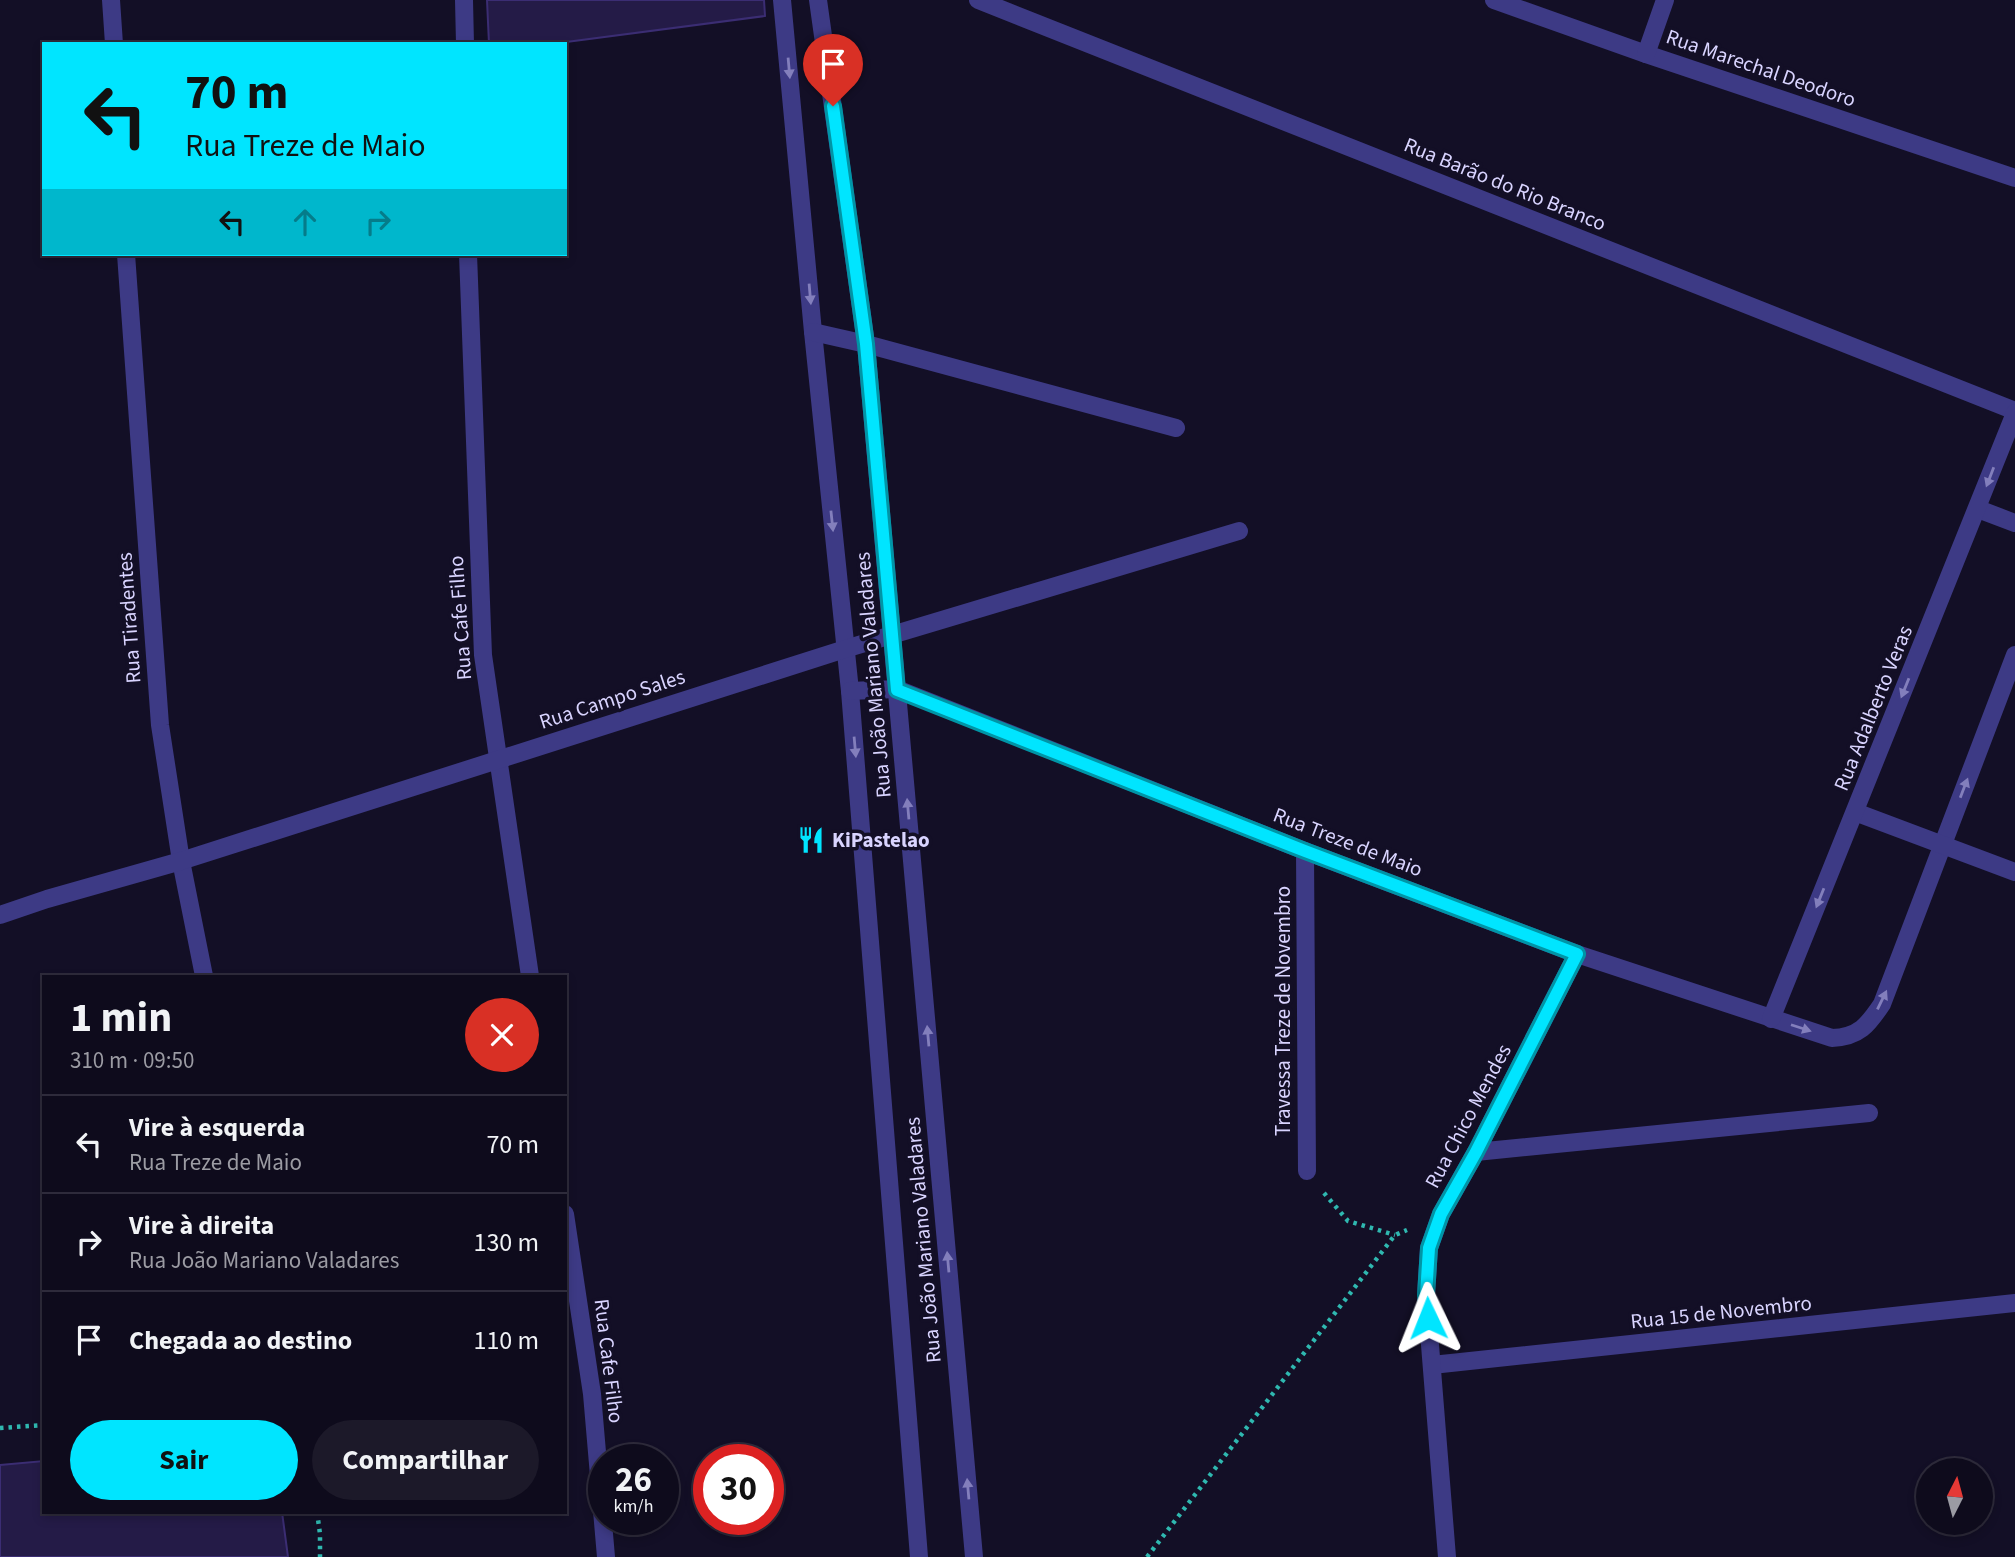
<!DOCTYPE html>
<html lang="pt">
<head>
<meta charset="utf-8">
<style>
	body { margin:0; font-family:"Source Sans 3",sans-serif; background:#1c1929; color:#f1f3f6; height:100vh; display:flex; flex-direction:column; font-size:26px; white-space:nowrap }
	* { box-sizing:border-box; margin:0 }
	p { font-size:23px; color:#9b9ba3 }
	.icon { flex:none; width:38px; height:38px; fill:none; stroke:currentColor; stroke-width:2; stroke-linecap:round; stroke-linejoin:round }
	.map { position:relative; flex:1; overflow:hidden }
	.drawer { position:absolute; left:42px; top:975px; width:525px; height:539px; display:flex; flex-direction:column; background:#0e0b1c; border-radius:0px; box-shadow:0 4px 10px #0003,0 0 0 2px #2e2b3b }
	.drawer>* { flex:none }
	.hud { position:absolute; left:42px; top:42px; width:525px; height:214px; border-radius:0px; box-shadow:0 4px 10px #0003,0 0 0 2px #2e2b3b; background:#00e5ff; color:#111; overflow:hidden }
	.needle { width:46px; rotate:6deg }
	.controls { position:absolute; left:1916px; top:1458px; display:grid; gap:14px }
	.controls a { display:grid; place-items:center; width:77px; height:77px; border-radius:50%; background:#0e0b1c; box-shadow:0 4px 10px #0003,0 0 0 2px #2e2b3b; font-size:35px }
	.speed { position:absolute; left:588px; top:1444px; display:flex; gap:14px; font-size:35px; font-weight:700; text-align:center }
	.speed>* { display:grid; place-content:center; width:91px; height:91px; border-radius:50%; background:#0e0b1c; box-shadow:0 4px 10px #0003,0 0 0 2px #2e2b3b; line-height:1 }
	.speed small { font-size:18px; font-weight:400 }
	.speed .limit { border:10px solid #d22; background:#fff; color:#111 }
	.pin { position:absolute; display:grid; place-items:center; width:60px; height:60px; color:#fff; margin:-72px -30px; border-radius:50% 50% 50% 0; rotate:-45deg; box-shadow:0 0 7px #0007 }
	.pin .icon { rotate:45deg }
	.me { position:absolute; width:77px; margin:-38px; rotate:358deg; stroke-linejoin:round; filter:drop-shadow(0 0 5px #0008) }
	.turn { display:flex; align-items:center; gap:24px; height:147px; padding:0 28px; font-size:32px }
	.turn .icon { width:91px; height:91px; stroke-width:2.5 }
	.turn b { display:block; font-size:49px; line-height:60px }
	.lanes { display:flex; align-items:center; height:66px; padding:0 28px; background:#0003; justify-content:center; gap:35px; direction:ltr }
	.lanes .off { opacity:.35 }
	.round { display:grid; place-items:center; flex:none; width:74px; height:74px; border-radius:37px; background:#1c1929 }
	.headline { display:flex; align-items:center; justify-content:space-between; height:119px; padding:0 28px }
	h1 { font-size:42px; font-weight:700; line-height:52px }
	.primary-button { display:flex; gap:14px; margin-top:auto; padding:14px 28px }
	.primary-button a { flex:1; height:80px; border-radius:42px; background:#00e5ff; color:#111; font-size:28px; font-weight:700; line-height:80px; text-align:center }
	.primary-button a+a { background:#1c1929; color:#f1f3f6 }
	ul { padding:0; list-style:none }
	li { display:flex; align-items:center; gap:21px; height:98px; padding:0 28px; border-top:2px solid #2e2b3b }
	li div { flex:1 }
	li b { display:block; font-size:26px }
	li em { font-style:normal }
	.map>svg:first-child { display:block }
	.building { fill:#241b47; stroke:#3b2d73; stroke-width:2 }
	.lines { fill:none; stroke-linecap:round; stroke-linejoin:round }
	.path { stroke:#2fb8b0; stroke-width:4.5; stroke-dasharray:3.5 5; stroke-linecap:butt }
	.minor { stroke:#3d3a85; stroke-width:18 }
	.oneway { fill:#837fbc }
	.route-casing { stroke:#0095a6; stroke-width:18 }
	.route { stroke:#00e5ff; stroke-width:12 }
	.labels { text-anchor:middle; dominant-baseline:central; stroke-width:7; stroke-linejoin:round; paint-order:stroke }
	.street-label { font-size:21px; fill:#d9d4ff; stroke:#130f26 }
	.poi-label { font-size:21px; font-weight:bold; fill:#d9d4ff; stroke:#130f26; text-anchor:start }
</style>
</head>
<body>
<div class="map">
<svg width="2015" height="1557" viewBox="0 0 2015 1557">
	<rect width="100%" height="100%" fill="#130f26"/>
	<g class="building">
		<polygon points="487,0 764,0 765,16 551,44 489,44"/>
		<polygon points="44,1461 44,1512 282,1512 288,1557 0,1557 0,1465"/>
	</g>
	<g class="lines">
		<g class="path">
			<polyline points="1324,1193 1348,1221 1395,1235"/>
			<polyline points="0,1428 44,1425"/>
			<polyline points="317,1512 320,1534 320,1557"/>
			<polyline points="1147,1557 1395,1235 1407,1230"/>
		</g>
		<g class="minor">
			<polyline points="111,0 114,44"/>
			<polyline points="464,0 465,44"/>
			<polyline points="782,0 813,332 850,691 919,1557"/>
			<polyline points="818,0 866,344 974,1557"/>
			<polyline points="978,0 2015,411"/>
			<polyline points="1494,0 1646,54 2015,178"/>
			<polyline points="1646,54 1665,0"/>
			<polyline points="126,254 160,725 181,861 204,976"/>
			<polyline points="468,254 483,655 530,976"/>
			<polyline points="813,332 866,344 1176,428"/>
			<polyline points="1978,509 2015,523"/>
			<path d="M850 691 897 689 1305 851 1577 954 1832 1038C1859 1037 1868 1025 1882 1004L2015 655"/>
			<polyline points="1855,812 2015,872"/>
			<polyline points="1305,851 1307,1171"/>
			<polyline points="0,915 47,899 181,861 845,649 1239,531"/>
			<polyline points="1771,1019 2015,413"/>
			<polyline points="1476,1152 1869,1113"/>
			<polyline points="565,1214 592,1394 606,1557"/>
			<polyline points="1432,1365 2015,1303"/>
			<polyline points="1447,1557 1426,1295 1429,1248 1441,1214 1476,1152 1577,954"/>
		</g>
	</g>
	<defs><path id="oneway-solid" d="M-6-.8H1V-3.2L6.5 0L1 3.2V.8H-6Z" transform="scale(1.75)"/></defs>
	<g class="oneway">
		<use href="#oneway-solid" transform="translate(789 68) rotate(85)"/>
		<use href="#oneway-solid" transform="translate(810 294) rotate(85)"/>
		<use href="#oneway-solid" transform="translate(1990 477) rotate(111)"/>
		<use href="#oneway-solid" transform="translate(832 521) rotate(84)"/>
		<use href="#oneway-solid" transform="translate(1905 688) rotate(112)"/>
		<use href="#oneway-solid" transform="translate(855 747) rotate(85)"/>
		<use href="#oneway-solid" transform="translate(1964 788) rotate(-69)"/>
		<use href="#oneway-solid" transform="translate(908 809) rotate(-95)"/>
		<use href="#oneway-solid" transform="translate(1820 898) rotate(112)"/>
		<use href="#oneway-solid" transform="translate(1882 1000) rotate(-64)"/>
		<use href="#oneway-solid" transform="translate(1801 1028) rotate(18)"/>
		<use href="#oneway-solid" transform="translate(928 1036) rotate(-95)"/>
		<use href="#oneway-solid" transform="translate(948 1262) rotate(-95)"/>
		<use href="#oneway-solid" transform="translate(968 1489) rotate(-95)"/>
	</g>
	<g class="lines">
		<defs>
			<polyline id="route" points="833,106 866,344 897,690 1305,851 1577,954 1476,1152 1441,1214 1429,1248 1426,1295 1428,1318"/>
		</defs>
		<use href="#route" class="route-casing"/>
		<use href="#route" class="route"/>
	</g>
	<defs>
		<symbol id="restaurant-bare" viewBox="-9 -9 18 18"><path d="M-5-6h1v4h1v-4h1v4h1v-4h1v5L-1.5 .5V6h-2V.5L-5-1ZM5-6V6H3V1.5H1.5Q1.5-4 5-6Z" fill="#00e5ff" stroke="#130f26" stroke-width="2.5" paint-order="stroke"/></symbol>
	</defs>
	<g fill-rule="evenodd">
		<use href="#restaurant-bare" x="792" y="821" width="38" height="38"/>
	</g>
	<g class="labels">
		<g class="street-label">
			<text transform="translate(1761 68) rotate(19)">Rua Marechal Deodoro</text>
			<text transform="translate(1505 184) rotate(22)">Rua Barão do Rio Branco</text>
			<text transform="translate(129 618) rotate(-94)">Rua Tiradentes</text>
			<text transform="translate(460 618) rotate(-94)">Rua Cafe Filho</text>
			<text transform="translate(873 675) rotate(-95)">Rua João Mariano Valadares</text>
			<text transform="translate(612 699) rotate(-18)">Rua Campo Sales</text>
			<text transform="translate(1873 708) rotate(-68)">Rua Adalberto Veras</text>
			<text transform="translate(1348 842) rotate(21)">Rua Treze de Maio</text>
			<text transform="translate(1283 1011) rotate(-90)">Travessa Treze de Novembro</text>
			<text transform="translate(1468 1116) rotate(-62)">Rua Chico Mendes</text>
			<text transform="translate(923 1240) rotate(-95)">Rua João Mariano Valadares</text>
			<text transform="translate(1721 1312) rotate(-6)">Rua 15 de Novembro</text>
			<text transform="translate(609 1361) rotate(83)">Rua Cafe Filho</text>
		</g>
		<g class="poi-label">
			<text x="832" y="840">KiPastelao</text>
		</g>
	</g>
</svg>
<div class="controls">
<a><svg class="needle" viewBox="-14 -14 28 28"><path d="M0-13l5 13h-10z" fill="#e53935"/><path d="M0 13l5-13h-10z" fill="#9b9ba3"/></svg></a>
</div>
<div class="speed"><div>26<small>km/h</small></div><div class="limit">30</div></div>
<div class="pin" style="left:833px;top:106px;background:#d93025"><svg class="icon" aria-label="arrive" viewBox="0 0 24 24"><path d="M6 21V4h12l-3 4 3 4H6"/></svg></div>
<svg class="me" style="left:1428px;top:1318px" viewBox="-20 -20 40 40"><path d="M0-17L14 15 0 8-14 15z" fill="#00e5ff" stroke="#fff" stroke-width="4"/></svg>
<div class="hud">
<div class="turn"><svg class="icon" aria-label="left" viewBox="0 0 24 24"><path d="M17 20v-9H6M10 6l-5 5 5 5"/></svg><div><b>70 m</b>Rua Treze de Maio</div></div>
<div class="lanes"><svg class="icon" aria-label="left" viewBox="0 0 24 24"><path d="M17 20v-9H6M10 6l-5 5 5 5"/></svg><svg class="icon off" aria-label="ahead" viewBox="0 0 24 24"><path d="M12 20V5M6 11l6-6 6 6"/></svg><svg class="icon off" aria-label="right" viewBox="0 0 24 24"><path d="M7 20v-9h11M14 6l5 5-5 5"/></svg></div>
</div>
<section class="drawer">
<div class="headline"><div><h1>1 min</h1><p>310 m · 09:50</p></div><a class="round" style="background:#d93025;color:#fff"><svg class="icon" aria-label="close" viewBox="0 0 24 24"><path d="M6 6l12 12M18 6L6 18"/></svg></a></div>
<ul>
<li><svg class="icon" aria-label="left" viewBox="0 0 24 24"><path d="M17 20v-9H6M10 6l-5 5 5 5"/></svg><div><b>Vire à esquerda</b><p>Rua Treze de Maio</p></div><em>70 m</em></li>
<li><svg class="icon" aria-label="right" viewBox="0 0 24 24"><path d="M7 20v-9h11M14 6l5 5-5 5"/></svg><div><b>Vire à direita</b><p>Rua João Mariano Valadares</p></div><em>130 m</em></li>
<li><svg class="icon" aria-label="arrive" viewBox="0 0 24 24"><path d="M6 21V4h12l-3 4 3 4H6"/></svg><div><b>Chegada ao destino</b></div><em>110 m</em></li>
</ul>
<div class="primary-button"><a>Sair</a><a>Compartilhar</a></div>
</section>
</div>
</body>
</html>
